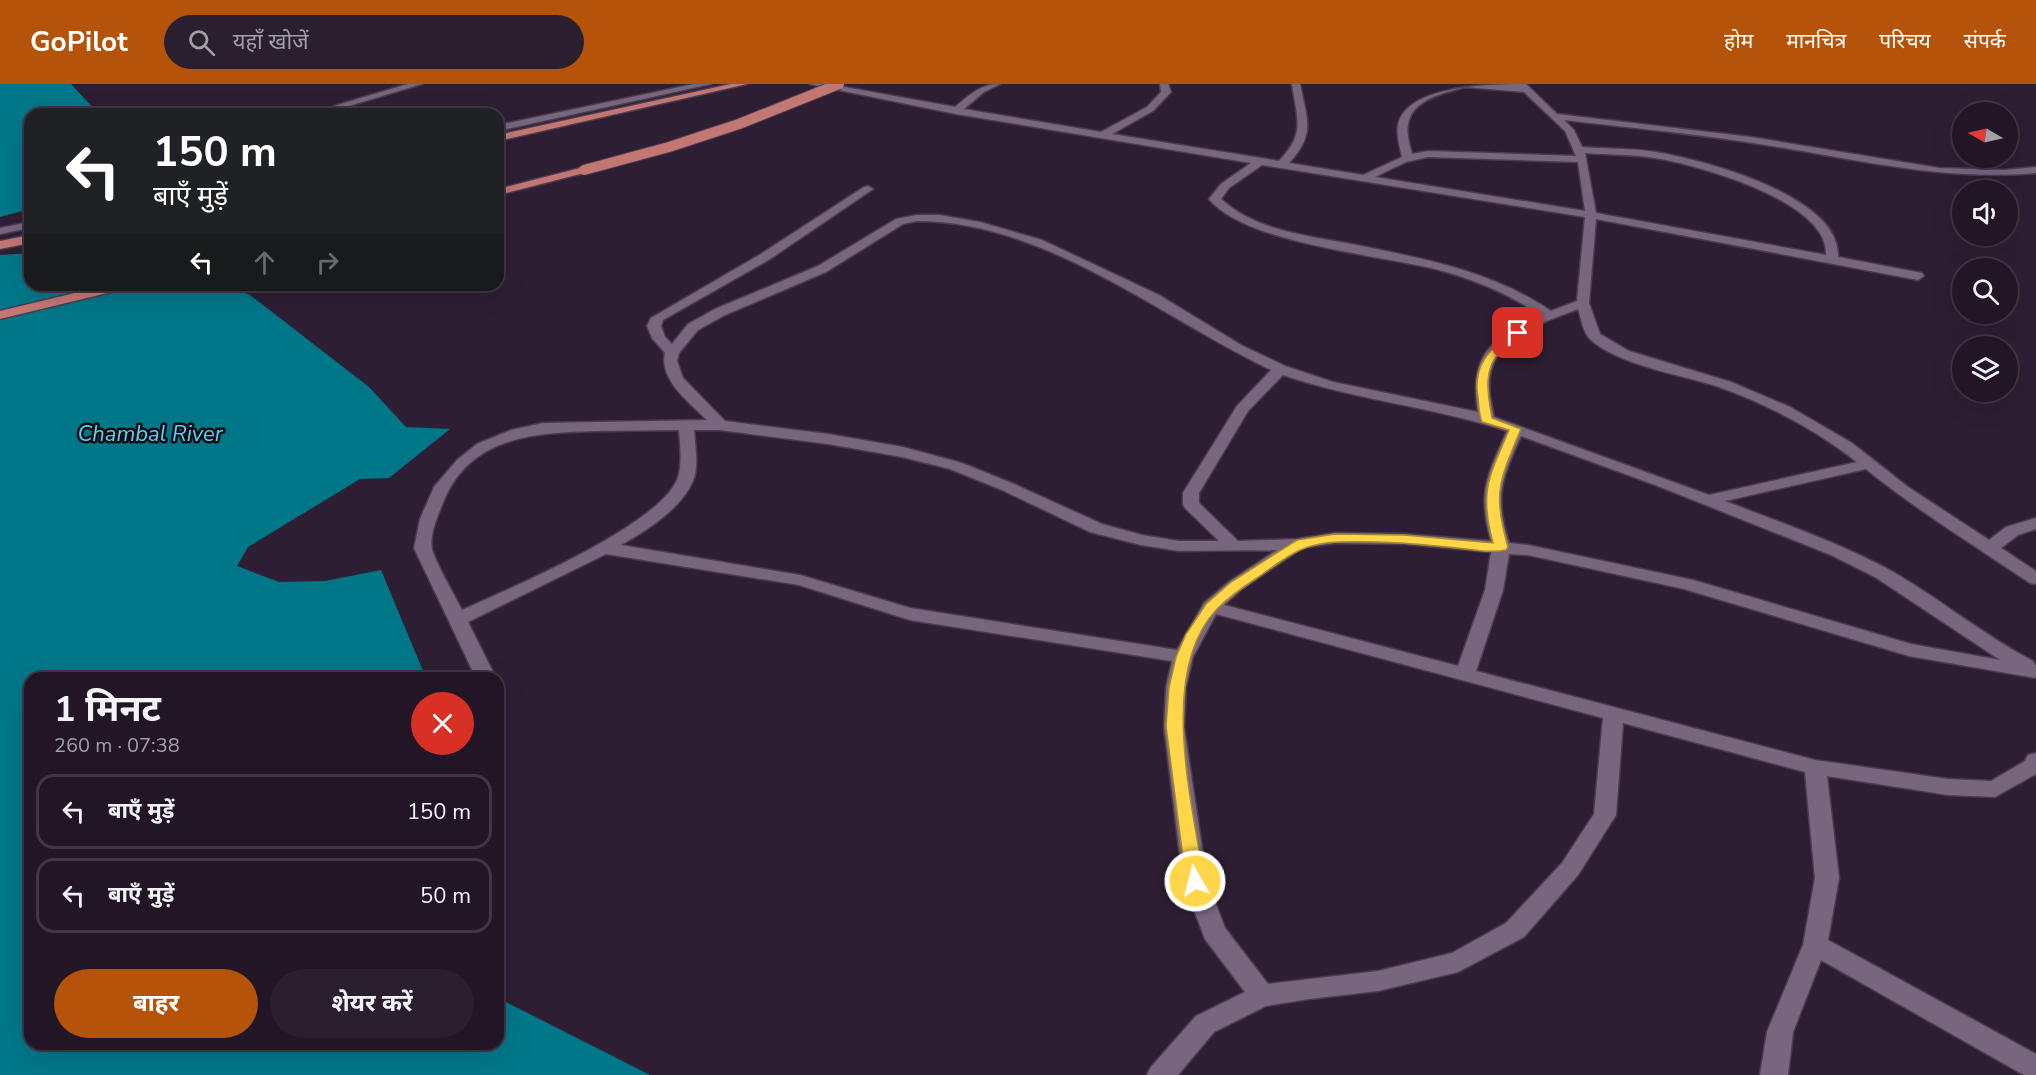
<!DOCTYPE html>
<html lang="hi">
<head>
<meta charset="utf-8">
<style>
	body { margin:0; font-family:"Nunito Sans","Noto Sans Devanagari",sans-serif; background:#2a1f2e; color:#f1f3f6; height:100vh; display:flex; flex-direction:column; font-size:22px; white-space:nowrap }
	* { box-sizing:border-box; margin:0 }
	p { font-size:20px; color:#a29fa7 }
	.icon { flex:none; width:33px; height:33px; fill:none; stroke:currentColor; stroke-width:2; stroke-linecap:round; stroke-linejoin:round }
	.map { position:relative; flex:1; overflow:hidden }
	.details { position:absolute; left:24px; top:588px; width:480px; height:378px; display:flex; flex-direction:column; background:#221626; border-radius:18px; box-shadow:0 6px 24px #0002,0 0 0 2px #3f3543 }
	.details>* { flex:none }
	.top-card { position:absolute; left:24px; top:24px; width:480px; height:183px; border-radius:18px; box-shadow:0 6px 24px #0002,0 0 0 2px #3f3543; background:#202124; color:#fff; overflow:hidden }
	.needle { width:39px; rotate:279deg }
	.controls { position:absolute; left:1952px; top:18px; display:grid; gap:12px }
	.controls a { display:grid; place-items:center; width:66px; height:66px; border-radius:50%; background:#221626; box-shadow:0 6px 24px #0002,0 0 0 2px #3f3543; font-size:30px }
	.pin { position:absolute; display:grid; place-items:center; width:51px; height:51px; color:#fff; margin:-26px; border-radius:12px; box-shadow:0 3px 9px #0006 }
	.me { position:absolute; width:66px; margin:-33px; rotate:352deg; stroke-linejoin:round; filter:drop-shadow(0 0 4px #0008) }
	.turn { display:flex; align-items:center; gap:21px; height:126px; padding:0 30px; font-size:27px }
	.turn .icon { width:78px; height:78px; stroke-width:2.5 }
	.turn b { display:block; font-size:42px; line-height:51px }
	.lanes { display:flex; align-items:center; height:57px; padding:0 30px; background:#0003; justify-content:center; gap:30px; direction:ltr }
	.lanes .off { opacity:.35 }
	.round { display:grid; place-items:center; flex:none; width:63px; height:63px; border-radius:32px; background:#2a1f2e }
	.summary { display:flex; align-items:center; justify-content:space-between; height:102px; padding:0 30px }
	h1 { font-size:36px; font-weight:700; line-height:45px }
	.primary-button { display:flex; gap:12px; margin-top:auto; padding:12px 30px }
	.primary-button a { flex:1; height:69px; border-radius:36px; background:#b45309; color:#fff; font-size:24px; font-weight:700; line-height:69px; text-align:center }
	.primary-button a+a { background:#2a1f2e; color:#f1f3f6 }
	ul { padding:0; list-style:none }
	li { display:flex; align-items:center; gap:18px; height:75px; margin:0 12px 9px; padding:0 18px; border:3px solid #3f3543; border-radius:18px }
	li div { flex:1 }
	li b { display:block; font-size:22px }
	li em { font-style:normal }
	header { display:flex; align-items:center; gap:36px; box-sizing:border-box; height:84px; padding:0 30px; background:#b45309; color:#fff }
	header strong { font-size:28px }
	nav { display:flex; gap:33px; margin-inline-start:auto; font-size:21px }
	.search { width:420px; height:54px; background:#2a1f2e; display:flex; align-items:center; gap:15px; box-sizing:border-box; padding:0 21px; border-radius:33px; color:#a29fa7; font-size:22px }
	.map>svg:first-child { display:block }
	.water { fill:#007789 }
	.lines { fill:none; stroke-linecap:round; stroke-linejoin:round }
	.minor-casing { stroke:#4a3c4e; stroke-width:3 }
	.major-casing { stroke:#4a3c4e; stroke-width:3 }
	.minor { fill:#78667f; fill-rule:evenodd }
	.major { fill:#c27773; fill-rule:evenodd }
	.major-bridge-casing { stroke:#4a3c4e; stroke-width:12; stroke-linecap:butt }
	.major-bridge { stroke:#c27773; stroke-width:10 }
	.route { fill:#ffd54a; stroke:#a68a30; stroke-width:1.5 }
	.labels { text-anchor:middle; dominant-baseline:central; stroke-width:5; stroke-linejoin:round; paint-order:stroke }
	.water-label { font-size:22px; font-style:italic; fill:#56d4ee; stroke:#120b15 }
</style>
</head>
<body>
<header>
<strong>GoPilot</strong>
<div class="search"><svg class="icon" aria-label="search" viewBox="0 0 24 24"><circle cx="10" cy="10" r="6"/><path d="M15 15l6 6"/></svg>यहाँ खोजें</div>
<nav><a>होम</a><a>मानचित्र</a><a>परिचय</a><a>संपर्क</a></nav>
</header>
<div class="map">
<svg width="2036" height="991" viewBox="0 0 2036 991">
	<rect width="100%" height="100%" fill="#2e1e33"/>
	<g class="water">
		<polygon points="0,0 71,0 99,30 30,30 30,125 0,133"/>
		<polygon points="30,169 30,201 223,201 250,211 369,303 406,343 450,345 389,394 360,395 248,463 237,482 279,498 325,497 381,486 426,594 30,594 30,960 498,960 498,914 650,991 0,991 0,171"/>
	</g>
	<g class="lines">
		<defs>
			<g id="minor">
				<polygon points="408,0 422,0 342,24 334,22"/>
				<polygon points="694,0 711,0 498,47 498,41"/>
				<path d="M809 0H828L955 23C970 11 980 0 1000 0L984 8 964 25 1101 48 1147 23 1161 8 1160 0H1168L1171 8 1153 27 1112 50 1279 77C1306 49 1297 36 1292 0H1300C1307 36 1316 50 1289 79L1363 91 1402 73C1400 63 1396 51 1398 41 1406 0 1496 0 1526 0L1557 30 1751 53 1939 84 2004 86 2036 83V89C1947 97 1865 77 1778 63 1707 51 1635 44 1564 36L1574 46 1582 63C1607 65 1631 64 1656 68 1704 76 1841 112 1838 173L1922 189 1924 192 1918 196 1596 135 1589 219 1600 250 1629 267 1731 298 1790 323 1852 359 1908 403 1989 456 2006 443 2036 434V445L2018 451 2001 464 2036 487V500L2030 499C1975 462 1918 427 1866 385L1725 417C1779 438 1835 457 1886 484 1937 512 1981 550 2033 577L2036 582V594L1909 572 1684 505 1528 471 1509 470 1503 506 1476 587 1815 676 1948 695 1991 697 2025 677 2028 671 2036 669V690L1995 713 1948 711 1827 692 1839 794 1828 856 2036 970V991H2024L1821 876 1793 948 1788 991H1760L1767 948 1803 861 1815 794 1805 688 1623 639 1616 731 1578 791 1524 853 1458 888 1378 907 1309 915 1266 922 1214 948 1178 991H1147L1151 983 1196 932 1245 908 1205 855 1183 797 1164 643 1166 603 1172 577 910 536 799 501 606 470 468 538 496 594H476L414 464 420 435 434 403 457 376 477 360 511 346 543 339 707 336C690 319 659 296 665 269L652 254 647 242 651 234 761 170 864 103 868 102 873 105 770 175 663 236 661 242 665 253 672 260 688 240 715 225 818 182 896 135 917 131H939L980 138 1042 156 1159 211 1241 261 1285 282 1333 298 1478 328C1468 272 1492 253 1540 231 1509 210 1476 196 1439 186 1381 171 1246 160 1209 115L1221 100 1251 79 956 30ZM1465 3 1524 8 1565 47 1576 72 1428 67 1412 70C1410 61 1406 50 1408 41 1411 15 1445 9 1465 3ZM1585 69C1609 71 1632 70 1655 74 1698 81 1829 117 1826 171L1596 129ZM1428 73 1578 78 1585 127 1375 93 1406 78ZM1262 81 1585 133 1577 217 1551 227C1492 187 1425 175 1357 161 1311 152 1257 148 1221 115L1229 104ZM917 137C1045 137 1160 233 1271 286L1237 322 1183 409V420L1185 424 1219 457H1179L1142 451 1102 440 1014 400 962 379 903 363 828 350 725 337 683 294 677 277 679 269 698 246 725 231 826 188 903 140ZM1578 225C1581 233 1583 249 1590 255 1617 281 1683 291 1719 303 1767 320 1816 346 1857 378L1709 411 1494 333C1491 318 1487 302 1491 287 1499 252 1549 236 1578 225ZM1283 291C1356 316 1434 323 1507 347 1487 392 1477 408 1491 457L1404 450 1335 449 1297 455 1238 457 1199 419V409L1248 327ZM679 346C680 361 683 381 677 396 656 443 511 504 462 526 455 512 435 478 432 465 429 450 439 429 444 416 472 351 536 349 596 347 624 347 651 346 679 346ZM694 346H720L828 360 902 373 950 385 1002 406 1090 448 1141 461 1179 467 1277 466 1230 497 1204 519 1177 566 910 524 800 491 621 461C647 446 680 426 693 397 699 382 695 361 694 346ZM1521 352 1658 402 1831 471 1875 493 2000 576 1911 560 1693 496 1528 461 1509 459C1494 412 1502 395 1521 352ZM1335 459 1404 460 1491 468 1485 506 1458 582 1224 521 1242 505 1302 464ZM1216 530 1603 634 1594 730 1562 779 1506 839 1452 869 1378 887 1268 900 1225 844 1207 797 1184 643 1186 603 1193 573Z"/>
				<polygon points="30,138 30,144 0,150 0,144"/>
			</g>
			<g id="major">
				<polygon points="731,0 747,0 498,57 498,51"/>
				<polygon points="584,83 589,86 588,88 498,111 498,105"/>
				<polygon points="30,151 30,159 0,165 0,157"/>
				<polygon points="108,201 130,201 128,204 0,235 0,227"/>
			</g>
		</defs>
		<use href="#minor" class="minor-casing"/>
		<use href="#major" class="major-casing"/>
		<use href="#minor" class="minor"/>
		<use href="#major" class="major"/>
		<defs>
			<polyline id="major-bridge" points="584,86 669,63 739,40 839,0"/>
		</defs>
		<use href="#major-bridge" class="major-bridge-casing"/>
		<use href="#major-bridge" class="major-bridge"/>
	</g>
	<path class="route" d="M1514 246 1523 249C1517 256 1508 260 1501 267 1482 285 1488 311 1492 334L1521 345C1500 396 1492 408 1508 463L1506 466C1489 470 1465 464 1447 463 1411 459 1375 457 1338 458 1301 459 1286 474 1257 494 1243 503 1229 513 1217 525 1157 588 1193 720 1204 797L1201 802 1195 804 1189 802 1186 797 1166 642 1169 603 1176 573 1186 550 1206 520 1231 498 1297 456 1335 450 1404 451 1493 459C1479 407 1489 393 1509 346L1482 338C1479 331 1479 322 1478 314 1472 280 1490 266 1514 246Z"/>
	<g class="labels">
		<g class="water-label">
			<text x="150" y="350">Chambal River</text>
		</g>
	</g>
</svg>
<div class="controls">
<a><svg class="needle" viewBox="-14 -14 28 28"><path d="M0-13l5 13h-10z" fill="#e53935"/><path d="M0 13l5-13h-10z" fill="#a29fa7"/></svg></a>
<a><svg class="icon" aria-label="sound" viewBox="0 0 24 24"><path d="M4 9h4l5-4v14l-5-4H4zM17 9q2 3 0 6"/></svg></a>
<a><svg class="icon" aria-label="search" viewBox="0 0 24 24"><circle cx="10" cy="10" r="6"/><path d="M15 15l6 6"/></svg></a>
<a><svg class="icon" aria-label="layers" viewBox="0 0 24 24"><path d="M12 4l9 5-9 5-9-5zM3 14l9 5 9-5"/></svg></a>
</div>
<div class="pin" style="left:1518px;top:249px;background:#d93025"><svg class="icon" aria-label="arrive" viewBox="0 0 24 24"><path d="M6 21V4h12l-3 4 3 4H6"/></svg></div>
<svg class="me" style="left:1195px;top:797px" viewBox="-20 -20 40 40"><circle r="17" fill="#ffd54a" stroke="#fff" stroke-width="3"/><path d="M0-11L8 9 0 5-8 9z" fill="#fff"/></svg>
<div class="top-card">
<div class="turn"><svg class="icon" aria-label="left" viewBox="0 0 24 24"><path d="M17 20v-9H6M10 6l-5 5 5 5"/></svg><div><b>150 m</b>बाएँ मुड़ें</div></div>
<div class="lanes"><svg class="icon" aria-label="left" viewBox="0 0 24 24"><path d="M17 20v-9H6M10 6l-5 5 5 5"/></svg><svg class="icon off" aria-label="ahead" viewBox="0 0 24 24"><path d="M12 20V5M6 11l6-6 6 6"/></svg><svg class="icon off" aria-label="right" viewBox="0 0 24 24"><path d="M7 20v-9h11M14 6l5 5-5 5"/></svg></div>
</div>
<section class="details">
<div class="summary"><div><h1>1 मिनट</h1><p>260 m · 07:38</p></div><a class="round" style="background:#d93025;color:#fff"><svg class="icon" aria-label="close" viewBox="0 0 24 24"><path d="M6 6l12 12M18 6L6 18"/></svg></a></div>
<ul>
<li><svg class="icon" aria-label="left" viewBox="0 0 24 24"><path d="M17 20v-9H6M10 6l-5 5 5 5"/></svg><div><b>बाएँ मुड़ें</b></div><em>150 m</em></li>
<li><svg class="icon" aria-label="left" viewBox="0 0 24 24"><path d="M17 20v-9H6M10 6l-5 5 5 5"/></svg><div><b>बाएँ मुड़ें</b></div><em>50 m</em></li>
</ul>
<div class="primary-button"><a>बाहर</a><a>शेयर करें</a></div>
</section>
</div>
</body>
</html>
